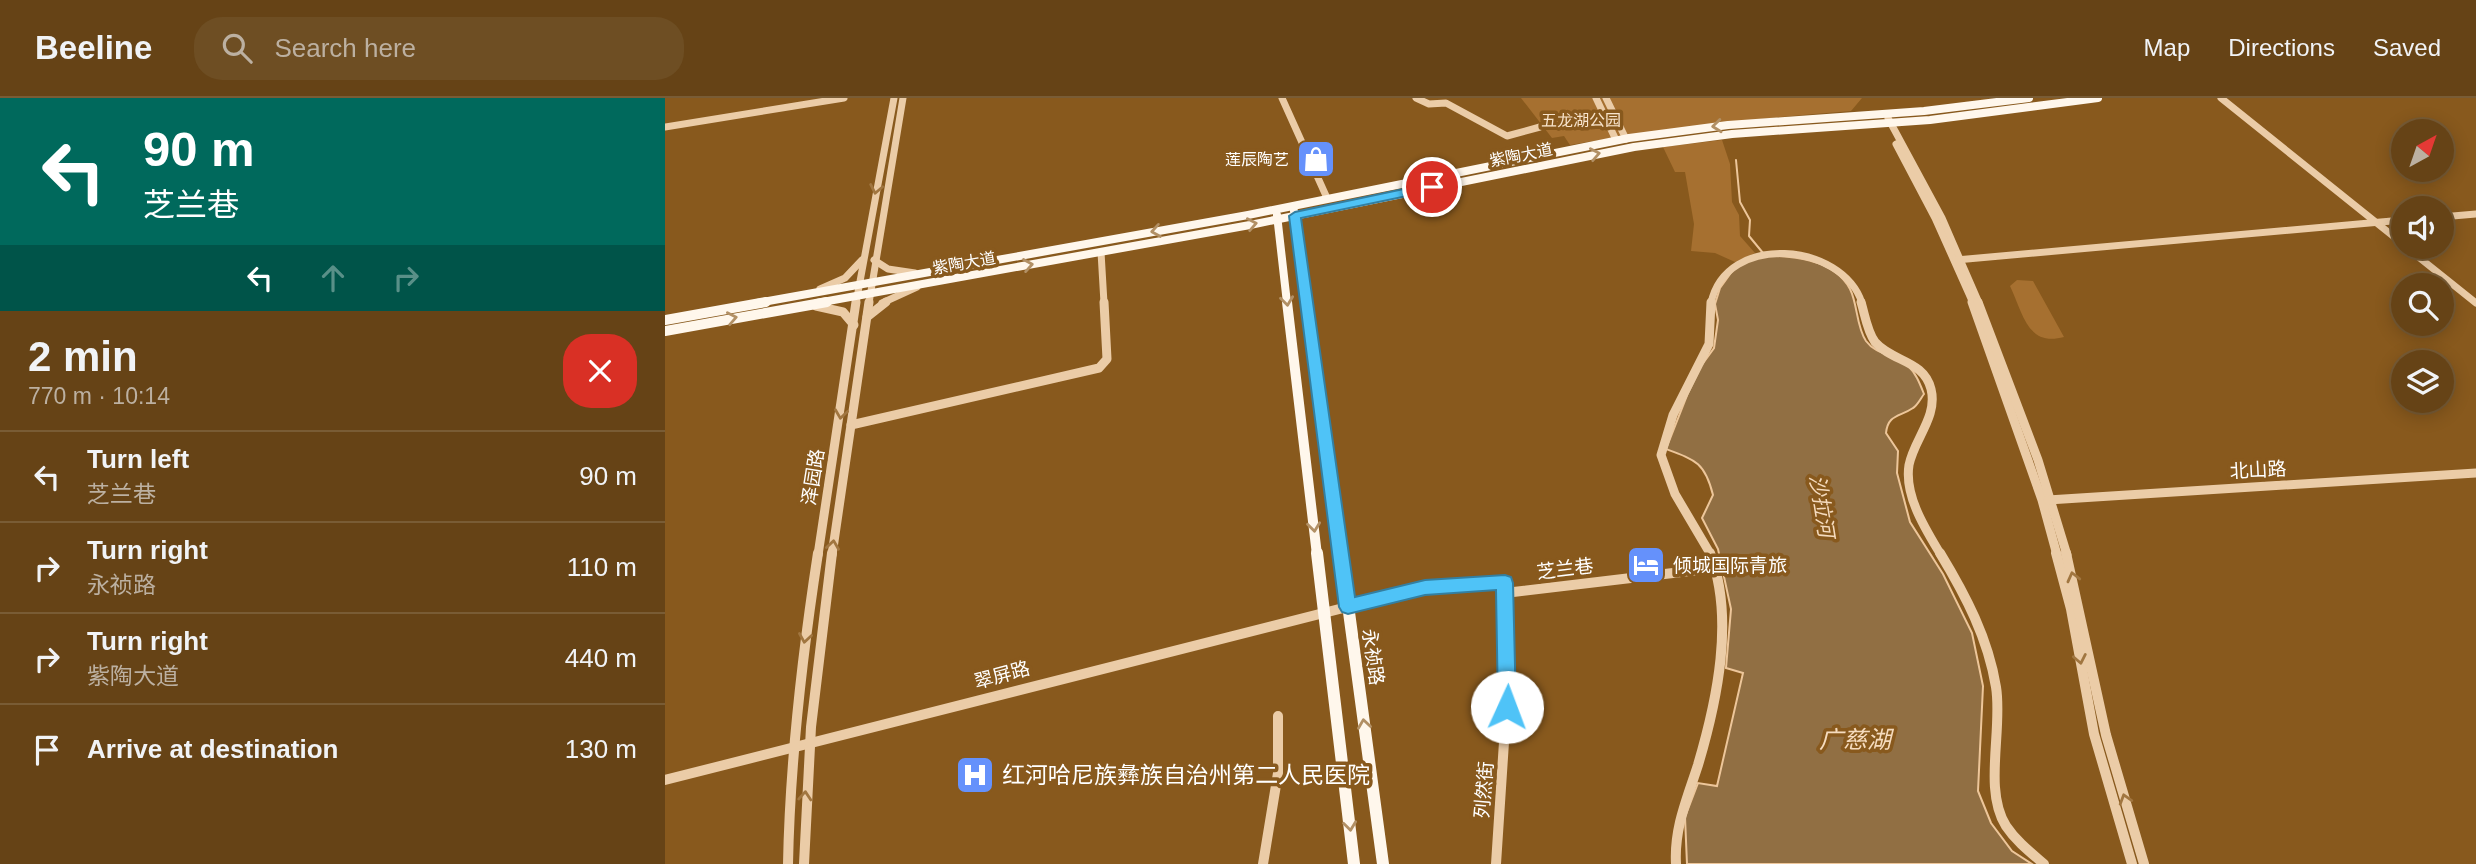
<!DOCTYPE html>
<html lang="en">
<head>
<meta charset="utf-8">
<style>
	body { margin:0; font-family:Arial,"Noto Sans SC",sans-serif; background:#6e4e23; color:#f1f3f6; height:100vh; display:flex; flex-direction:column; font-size:26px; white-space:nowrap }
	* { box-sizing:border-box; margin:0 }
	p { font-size:23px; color:#bcb0a1 }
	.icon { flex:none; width:38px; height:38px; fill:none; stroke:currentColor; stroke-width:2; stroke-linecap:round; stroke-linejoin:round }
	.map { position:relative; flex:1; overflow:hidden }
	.drawer { display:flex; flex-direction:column; background:#664316; width:665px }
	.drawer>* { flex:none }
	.hud { background:#00695c; color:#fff; overflow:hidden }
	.needle { width:46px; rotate:40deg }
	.fabs { position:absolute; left:1726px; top:21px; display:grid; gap:14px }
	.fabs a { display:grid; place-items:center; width:63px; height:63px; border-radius:50%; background:#664316; box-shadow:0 4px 18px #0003,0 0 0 2px #795c35; font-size:35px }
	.pin { position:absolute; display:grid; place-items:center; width:60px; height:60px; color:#fff; margin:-30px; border:4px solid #fff; border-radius:50%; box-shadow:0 2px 7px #0007 }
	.me { position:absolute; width:77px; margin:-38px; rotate:2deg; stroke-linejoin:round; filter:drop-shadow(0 0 5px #0008) }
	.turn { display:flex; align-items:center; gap:24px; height:147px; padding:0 28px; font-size:32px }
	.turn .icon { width:91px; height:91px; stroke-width:2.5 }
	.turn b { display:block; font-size:49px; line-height:60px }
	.lanes { display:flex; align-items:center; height:66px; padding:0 28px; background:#0003; justify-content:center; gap:35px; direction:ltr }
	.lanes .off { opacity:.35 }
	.round { display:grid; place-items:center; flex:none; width:74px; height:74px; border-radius:28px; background:#6e4e23 }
	.headline { display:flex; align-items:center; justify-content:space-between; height:119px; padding:0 28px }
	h1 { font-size:42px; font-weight:700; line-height:52px }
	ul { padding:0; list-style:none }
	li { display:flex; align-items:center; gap:21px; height:91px; padding:0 28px; border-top:2px solid #795c35 }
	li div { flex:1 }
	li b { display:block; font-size:26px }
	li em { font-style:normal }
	header { display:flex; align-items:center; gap:42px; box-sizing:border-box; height:98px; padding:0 35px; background:#664316; border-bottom:2px solid #795c35 }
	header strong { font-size:33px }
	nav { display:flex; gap:38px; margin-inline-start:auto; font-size:24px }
	.search { width:490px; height:63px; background:#6e4e23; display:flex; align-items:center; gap:18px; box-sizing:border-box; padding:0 24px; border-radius:28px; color:#bcb0a1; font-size:26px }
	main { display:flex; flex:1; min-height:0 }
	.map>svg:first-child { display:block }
	.green { fill:#a67030 }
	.water { fill:#916f43; stroke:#edc69a; stroke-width:2 }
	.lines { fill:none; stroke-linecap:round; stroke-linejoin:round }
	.stream { stroke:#edc69a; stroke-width:2 }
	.minor-far2 { stroke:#ebcca7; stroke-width:7 }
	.minor-far1 { stroke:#ebcca7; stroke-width:9 }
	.minor { stroke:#ebcca7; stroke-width:10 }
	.major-far2 { stroke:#fff7ec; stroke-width:8 }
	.major-far1 { stroke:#fff7ec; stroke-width:10 }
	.major { stroke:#fff7ec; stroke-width:12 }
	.oneway { stroke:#b29065 }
	.oneway2 { stroke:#a17640 }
	.route { fill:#4fc3f7; stroke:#337fa1; stroke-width:2 }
	.labels { text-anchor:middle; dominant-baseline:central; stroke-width:7; stroke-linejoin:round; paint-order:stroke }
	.far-park-label { font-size:16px; fill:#f8e4cc; stroke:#88591d }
	.far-street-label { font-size:16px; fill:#fff; stroke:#88591d }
	.far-poi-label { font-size:16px; fill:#fff; stroke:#88591d; text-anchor:end }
	.street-label { font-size:19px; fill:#fff; stroke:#88591d }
	.poi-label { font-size:19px; fill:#fff; stroke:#88591d; text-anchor:start }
	.water-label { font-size:21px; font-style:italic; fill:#f5dbbe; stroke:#88591d }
	.near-poi-label { font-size:23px; fill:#fff; stroke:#88591d; text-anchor:start }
	.near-water-label { font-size:24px; font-style:italic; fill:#f5dbbe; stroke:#88591d }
</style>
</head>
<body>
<header>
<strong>Beeline</strong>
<div class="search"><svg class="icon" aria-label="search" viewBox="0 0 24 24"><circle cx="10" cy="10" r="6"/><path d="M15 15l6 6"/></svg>Search here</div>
<nav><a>Map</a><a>Directions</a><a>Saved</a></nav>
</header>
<main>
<section class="drawer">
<div class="hud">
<div class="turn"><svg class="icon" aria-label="left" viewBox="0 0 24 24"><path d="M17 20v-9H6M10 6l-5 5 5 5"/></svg><div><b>90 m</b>芝兰巷</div></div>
<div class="lanes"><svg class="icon" aria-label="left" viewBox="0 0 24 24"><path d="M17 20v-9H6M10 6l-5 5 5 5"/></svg><svg class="icon off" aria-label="ahead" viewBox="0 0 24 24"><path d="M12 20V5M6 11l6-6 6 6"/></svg><svg class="icon off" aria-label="right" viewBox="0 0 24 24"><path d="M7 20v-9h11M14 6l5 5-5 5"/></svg></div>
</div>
<div class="headline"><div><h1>2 min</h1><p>770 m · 10:14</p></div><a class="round" style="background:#d93025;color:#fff"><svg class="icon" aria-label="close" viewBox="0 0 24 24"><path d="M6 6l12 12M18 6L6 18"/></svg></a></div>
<ul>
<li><svg class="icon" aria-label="left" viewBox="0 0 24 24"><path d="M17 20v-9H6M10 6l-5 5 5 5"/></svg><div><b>Turn left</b><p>芝兰巷</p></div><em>90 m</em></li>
<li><svg class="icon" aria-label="right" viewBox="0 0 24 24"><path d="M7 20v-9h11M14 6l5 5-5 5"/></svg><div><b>Turn right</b><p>永祯路</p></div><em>110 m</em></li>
<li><svg class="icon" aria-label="right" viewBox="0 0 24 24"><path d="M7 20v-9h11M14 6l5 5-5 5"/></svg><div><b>Turn right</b><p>紫陶大道</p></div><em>440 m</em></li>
<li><svg class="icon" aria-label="arrive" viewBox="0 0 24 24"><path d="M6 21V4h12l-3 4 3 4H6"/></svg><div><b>Arrive at destination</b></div><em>130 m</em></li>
</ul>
</section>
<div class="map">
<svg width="1811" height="766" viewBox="0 0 1811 766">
	<rect width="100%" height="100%" fill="#88591d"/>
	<g class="green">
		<path d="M856 0H1197L1186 13C1091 20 999 31 905 47L899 38 887 40Z"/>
		<polygon points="1057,42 1065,66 1067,104 1074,117 1075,138 1090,155 1070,164 1050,155 1026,153 1029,126 1020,74 1010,74 998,49"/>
		<path d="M1352 182 1368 183 1399 239C1362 249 1358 215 1345 188Z"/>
	</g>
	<path class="water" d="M1092 157C1123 158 1168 159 1185 191 1193 207 1191 228 1201 243 1211 257 1231 257 1243 268 1251 275 1255 286 1259 296 1256 300 1252 308 1248 310 1235 319 1223 316 1221 335L1233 353 1232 375 1245 424 1278 476 1307 535 1318 588 1313 693 1326 725 1347 753 1367 766H1022L1020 719 1033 685 1052 688 1078 575 1061 570 1066 511 1053 451 1037 420 1048 397C1040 365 1031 362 1001 351L1023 295 1036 268 1049 250 1053 222 1050 206 1055 190 1068 172Z"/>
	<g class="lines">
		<polyline class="stream" points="1071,62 1075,104 1085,122 1084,138 1098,155"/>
		<g class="minor-far2">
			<polyline points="617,0 662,100"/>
			<polyline points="751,0 764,6 781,5 842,38 875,29"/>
			<polyline points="931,0 951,42"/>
			<polyline points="941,0 961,41"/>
			<polyline points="1556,0 1738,146"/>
			<polyline points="1223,20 1277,120 1314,205"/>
			<polyline points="0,29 179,0"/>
			<polyline points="1231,46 1270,120 1308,205"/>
			<polyline points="1776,119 1811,116"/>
			<polyline points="1741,149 1811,205"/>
			<polyline points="436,154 439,205"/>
			<polyline points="209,162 223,171 250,175"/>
			<polyline points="1291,162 1738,122"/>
			<polyline points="155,191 180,180 197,162"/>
			<polyline points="191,205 229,0"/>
			<polyline points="204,205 238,0"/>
			<polyline points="217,205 252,189"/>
			<path d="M1046 205C1061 134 1177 144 1197 205"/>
		</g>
		<g class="minor-far1">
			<path d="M1196 204C1200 217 1202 233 1210 244 1227 264 1259 262 1266 291 1273 319 1249 341 1244 367 1239 398 1261 432 1276 457"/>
			<polyline points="1307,204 1377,402 1392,457"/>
			<polyline points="1313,204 1373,362 1402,457"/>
			<polyline points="151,208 178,214 189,227"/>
			<polyline points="202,219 221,204"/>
			<polyline points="186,327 434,270 442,261 439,204"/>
			<polyline points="1383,402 1811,375"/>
			<polyline points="153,457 191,204"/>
			<polyline points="167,457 204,204"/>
			<polyline points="1046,457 1010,396 996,357 1008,317 1044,246 1046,204"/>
		</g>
		<g class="minor">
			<path d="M1275 455C1301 498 1323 540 1331 589 1338 631 1318 692 1341 728 1351 743 1365 754 1379 766"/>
			<polyline points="1391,455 1406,511 1429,636 1467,766"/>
			<polyline points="1401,455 1441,637 1479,766"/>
			<polyline points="0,682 757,490 840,485 840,495 1050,470"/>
			<path d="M123 766C125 662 137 559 153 455"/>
			<polyline points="139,766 146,629 167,455"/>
			<polyline points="598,766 613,675 613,618"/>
			<polyline points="831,766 843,583 840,495"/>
			<path d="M1011 766C1009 730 1022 701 1033 667 1052 603 1070 520 1045 455"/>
		</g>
		<g class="major-far2">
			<polyline points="629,113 642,205"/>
			<polyline points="612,117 622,205"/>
			<polyline points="92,205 583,117 964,40 1063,27 1259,13 1364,0"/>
			<polyline points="152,205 585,127 969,49 1067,36 1265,22 1433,0"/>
		</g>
		<g class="major-far1">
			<polyline points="622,204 652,457"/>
			<polyline points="641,204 676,457"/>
			<polyline points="0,222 101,204"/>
			<polyline points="0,233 162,204"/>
		</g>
		<g class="major">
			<polyline points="652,455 689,766"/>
			<polyline points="676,455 718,766"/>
		</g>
	</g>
	<defs><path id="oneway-chevron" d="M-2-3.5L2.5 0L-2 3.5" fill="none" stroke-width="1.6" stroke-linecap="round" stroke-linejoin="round" transform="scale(1.75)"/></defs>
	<g class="oneway">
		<use href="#oneway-chevron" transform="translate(1052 28) rotate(174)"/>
		<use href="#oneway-chevron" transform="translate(930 56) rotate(-11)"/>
		<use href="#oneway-chevron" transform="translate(587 126) rotate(-11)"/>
		<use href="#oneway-chevron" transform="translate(491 133) rotate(170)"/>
		<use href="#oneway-chevron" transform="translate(363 167) rotate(-10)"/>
		<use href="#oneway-chevron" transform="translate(622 203) rotate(83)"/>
		<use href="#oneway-chevron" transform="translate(67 220) rotate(-11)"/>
		<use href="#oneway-chevron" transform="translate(649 429) rotate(83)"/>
		<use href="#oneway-chevron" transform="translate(699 626) rotate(-98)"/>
		<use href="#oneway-chevron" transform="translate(685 728) rotate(83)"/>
	</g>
	<g class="oneway2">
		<use href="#oneway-chevron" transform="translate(211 91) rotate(101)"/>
		<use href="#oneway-chevron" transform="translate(176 316) rotate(98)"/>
		<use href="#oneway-chevron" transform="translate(168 447) rotate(-82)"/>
		<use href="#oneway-chevron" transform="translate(1408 479) rotate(-104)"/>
		<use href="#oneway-chevron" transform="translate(140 540) rotate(99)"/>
		<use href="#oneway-chevron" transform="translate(1415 561) rotate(79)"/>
		<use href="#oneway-chevron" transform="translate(140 698) rotate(-86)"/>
		<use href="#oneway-chevron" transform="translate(1460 701) rotate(-107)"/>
	</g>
	<polygon class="route" points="767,85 773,89 771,92 636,120 690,499 760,482 840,477 846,479 848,485 851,609 849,615 842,618 835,615 833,609 831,492 760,497 683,516 677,514 674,509 624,118 630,114"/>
	<defs>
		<symbol id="shop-square" viewBox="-11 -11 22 22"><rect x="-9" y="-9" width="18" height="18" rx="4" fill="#6591fb" stroke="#88591d"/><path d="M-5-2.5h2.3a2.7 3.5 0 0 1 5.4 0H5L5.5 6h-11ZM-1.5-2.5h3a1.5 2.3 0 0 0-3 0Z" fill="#fff"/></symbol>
		<symbol id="hotel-square" viewBox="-11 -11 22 22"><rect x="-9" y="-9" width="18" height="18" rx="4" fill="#6591fb" stroke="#88591d"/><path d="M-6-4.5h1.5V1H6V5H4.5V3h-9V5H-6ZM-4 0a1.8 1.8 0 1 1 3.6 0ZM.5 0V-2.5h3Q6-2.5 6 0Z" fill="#fff"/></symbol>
		<symbol id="hospital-square" viewBox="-11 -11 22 22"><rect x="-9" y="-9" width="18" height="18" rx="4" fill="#6591fb" stroke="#88591d"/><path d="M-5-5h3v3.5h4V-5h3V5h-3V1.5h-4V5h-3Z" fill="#fff"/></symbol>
	</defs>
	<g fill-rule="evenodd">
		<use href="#shop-square" x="629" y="39" width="44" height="44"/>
		<use href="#hotel-square" x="959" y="445" width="44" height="44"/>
		<use href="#hospital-square" x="288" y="655" width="44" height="44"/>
	</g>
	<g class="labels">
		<g class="far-park-label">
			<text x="916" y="22">五龙湖公园</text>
		</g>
		<g class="far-street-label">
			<text transform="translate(856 57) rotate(-11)">紫陶大道</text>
			<text transform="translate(299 165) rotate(-10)">紫陶大道</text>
		</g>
		<g class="far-poi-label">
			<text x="624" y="61">莲辰陶艺</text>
		</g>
		<g class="street-label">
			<text transform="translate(1593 372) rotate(-3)">北山路</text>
			<text transform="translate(148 379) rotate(-81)">泽园路</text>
			<text transform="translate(900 471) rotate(-7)">芝兰巷</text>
			<text transform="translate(708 559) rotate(82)">永祯路</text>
			<text transform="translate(337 577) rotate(-15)">翠屏路</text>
			<text transform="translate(819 692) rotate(-85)">列然街</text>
		</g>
		<g class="poi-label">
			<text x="1008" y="467">倾城国际青旅</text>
		</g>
		<g class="water-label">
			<text transform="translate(1157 408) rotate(81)">沙拉河</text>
		</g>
		<g class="near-poi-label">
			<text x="337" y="677">红河哈尼族彝族自治州第二人民医院</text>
		</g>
		<g class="near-water-label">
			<text x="1190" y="641">广慈湖</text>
		</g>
	</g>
</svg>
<div class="fabs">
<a><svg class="needle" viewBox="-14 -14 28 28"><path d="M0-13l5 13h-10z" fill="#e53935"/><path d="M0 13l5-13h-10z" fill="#bcb0a1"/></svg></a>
<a><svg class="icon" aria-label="sound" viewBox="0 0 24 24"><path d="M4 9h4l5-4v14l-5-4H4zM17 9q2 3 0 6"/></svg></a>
<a><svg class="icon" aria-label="search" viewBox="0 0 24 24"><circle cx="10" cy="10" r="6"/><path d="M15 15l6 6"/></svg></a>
<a><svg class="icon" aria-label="layers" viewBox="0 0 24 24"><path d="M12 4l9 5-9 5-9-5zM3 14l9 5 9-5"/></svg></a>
</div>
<div class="pin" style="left:767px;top:89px;background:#d93025"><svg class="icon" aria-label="arrive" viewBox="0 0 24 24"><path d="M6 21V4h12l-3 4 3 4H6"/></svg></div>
<svg class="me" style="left:842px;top:609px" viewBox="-20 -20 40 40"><circle r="19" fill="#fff"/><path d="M0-13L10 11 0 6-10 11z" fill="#4fc3f7"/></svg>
</div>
</main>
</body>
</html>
